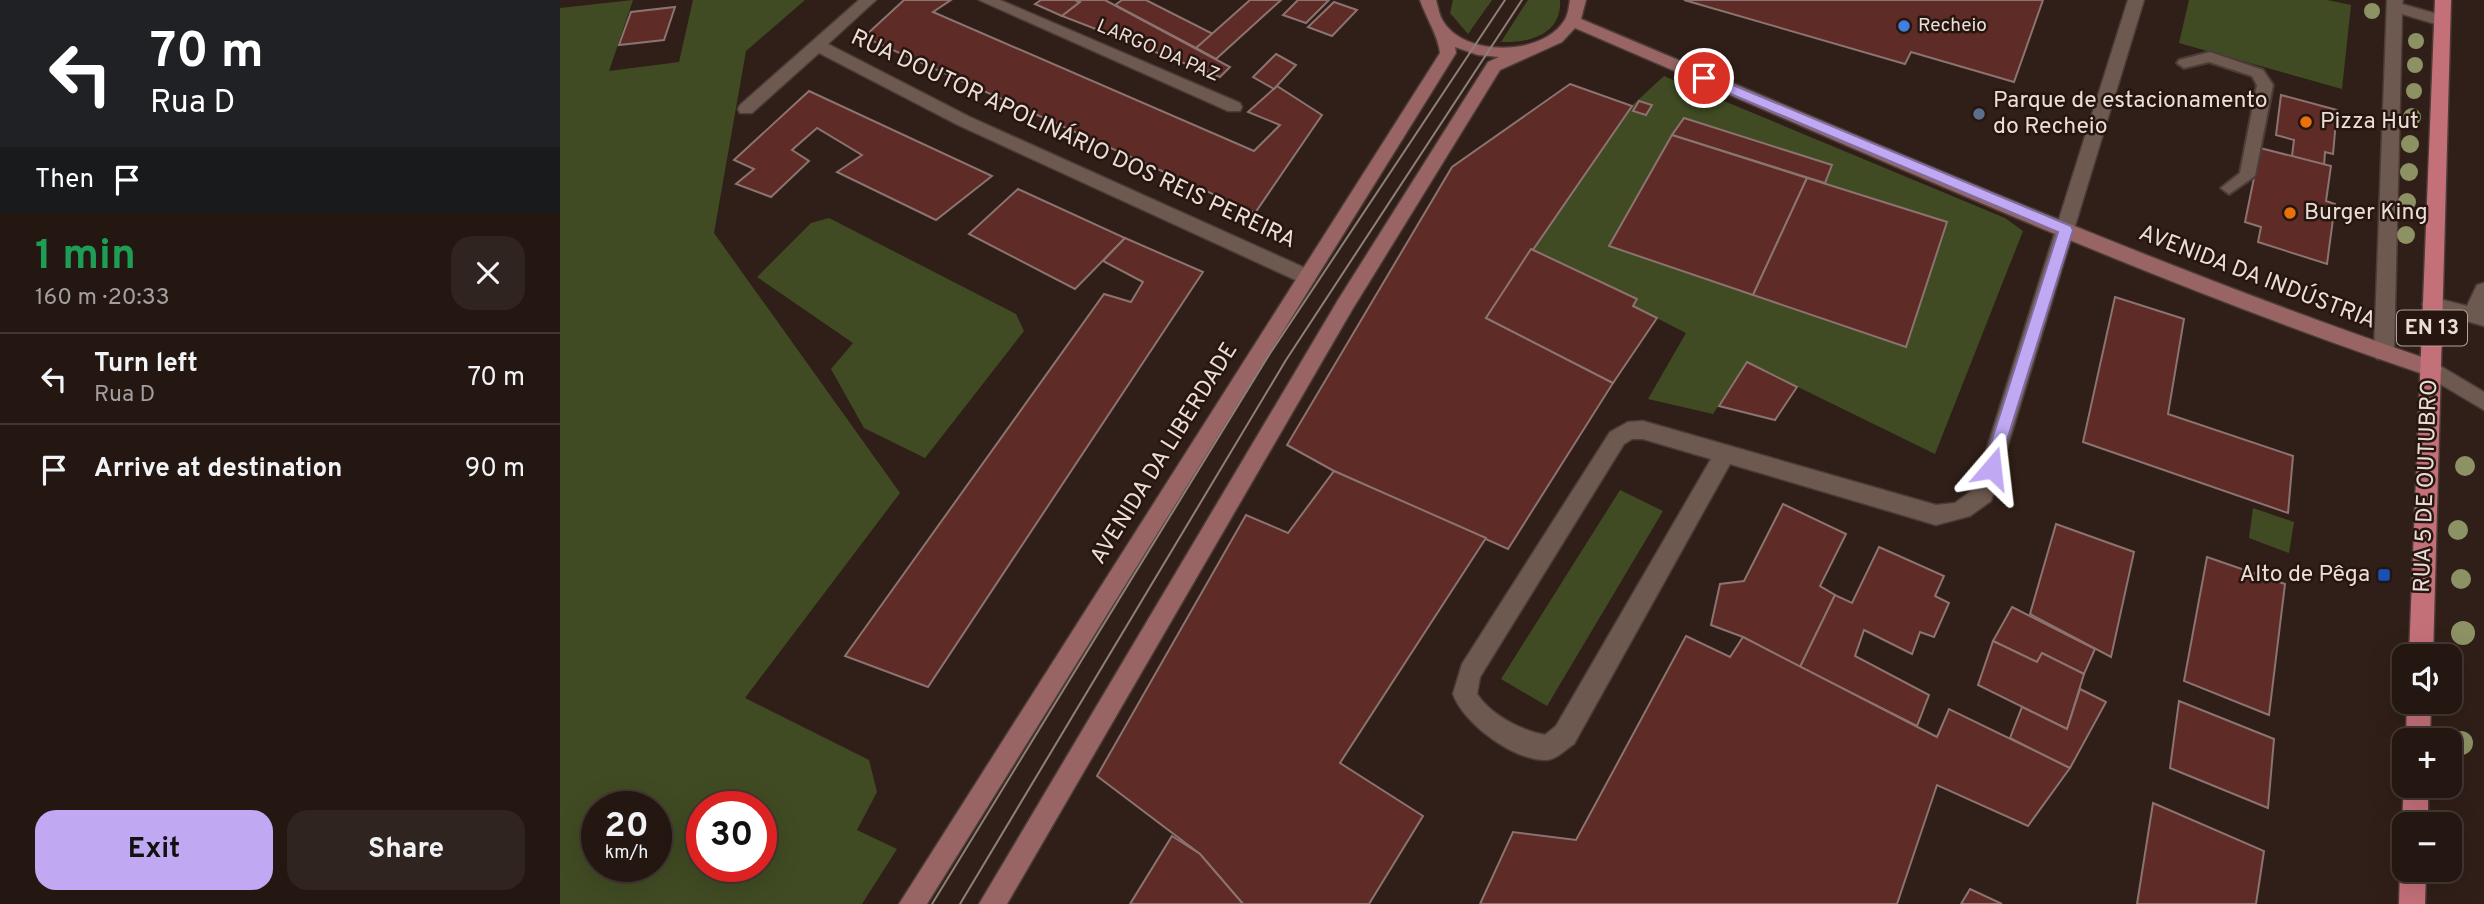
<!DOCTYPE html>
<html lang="en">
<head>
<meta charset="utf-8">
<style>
	body { margin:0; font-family:Overpass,sans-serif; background:#302420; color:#f1f3f6; height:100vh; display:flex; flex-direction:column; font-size:26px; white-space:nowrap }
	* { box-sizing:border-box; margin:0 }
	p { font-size:23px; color:#a39f9f }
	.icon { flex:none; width:38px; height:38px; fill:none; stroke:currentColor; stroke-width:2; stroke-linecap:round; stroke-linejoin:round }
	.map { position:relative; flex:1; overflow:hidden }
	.side { display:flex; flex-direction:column; background:#241712; width:560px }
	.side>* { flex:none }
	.banner { background:#202124; color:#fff; overflow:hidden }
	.tools { position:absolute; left:1832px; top:644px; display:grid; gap:14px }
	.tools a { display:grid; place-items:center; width:70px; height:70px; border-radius:14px; background:#241712; box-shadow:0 7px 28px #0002,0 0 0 2px #413632; font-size:35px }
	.speed { position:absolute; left:21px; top:791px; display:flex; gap:14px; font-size:35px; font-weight:700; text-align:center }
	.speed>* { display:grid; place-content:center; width:91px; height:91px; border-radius:50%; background:#241712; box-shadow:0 7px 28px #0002,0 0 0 2px #413632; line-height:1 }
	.speed small { font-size:18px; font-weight:400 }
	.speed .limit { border:10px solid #d22; background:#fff; color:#111 }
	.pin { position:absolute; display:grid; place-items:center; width:60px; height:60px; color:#fff; margin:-30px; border:4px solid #fff; border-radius:50%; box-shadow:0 2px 7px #0007 }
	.me { position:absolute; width:77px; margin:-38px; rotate:17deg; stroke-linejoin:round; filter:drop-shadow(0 0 5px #0008) }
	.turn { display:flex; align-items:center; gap:24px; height:147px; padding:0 35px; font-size:32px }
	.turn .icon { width:91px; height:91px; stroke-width:2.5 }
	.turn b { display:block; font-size:49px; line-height:60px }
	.then { display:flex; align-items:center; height:66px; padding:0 35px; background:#0003; gap:14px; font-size:26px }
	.round { display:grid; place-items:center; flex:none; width:74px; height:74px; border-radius:21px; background:#302420 }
	.summary { display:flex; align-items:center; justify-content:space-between; height:119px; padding:0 35px }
	h1 { font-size:42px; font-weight:700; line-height:52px; color:#1e9e55 }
	.action { display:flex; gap:14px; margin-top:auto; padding:14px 35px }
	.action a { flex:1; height:80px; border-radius:21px; background:#c0a8f3; color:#111; font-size:28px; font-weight:700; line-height:80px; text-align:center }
	.action a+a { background:#302420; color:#f1f3f6 }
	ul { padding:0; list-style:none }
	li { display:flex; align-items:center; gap:21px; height:91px; padding:0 35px; border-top:2px solid #413632 }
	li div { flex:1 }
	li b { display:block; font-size:26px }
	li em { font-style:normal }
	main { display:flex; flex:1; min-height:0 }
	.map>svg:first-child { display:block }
	.green { fill:#404b23; fill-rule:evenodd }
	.building { fill:#5e2b26; stroke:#8b7370; stroke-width:2 }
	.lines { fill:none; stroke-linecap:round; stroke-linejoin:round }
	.lane-casing { stroke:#4b3c37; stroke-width:4 }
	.street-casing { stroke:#4b3c37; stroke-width:3 }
	.secondary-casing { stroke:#4b3c37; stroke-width:3 }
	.primary-casing { stroke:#4b3c37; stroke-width:3 }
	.lane { fill:#6d5950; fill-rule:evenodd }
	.street { fill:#6d5950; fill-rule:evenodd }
	.secondary { fill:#986464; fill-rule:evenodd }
	.primary { fill:#c47079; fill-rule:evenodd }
	.tram { stroke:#8e7f79; stroke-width:2 }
	.tree { fill:#8c9263 }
	.route { fill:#c0a8f3; stroke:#7d6d9e; stroke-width:2 }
	.shop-dot { fill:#3f7fe0; stroke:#26160f; stroke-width:2.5 }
	.service-dot { fill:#5c6f8a; stroke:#26160f; stroke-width:2.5 }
	.food-dot { fill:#e8710a; stroke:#26160f; stroke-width:2.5 }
	.transit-dot { fill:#1a4fb4; stroke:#26160f; stroke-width:2.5 }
	.labels { text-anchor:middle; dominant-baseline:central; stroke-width:5; stroke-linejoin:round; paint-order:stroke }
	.far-poi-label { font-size:19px; fill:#ebded9; stroke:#26160f; text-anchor:start }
	.far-street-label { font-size:19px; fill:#ebded9; stroke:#26160f }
	.shield { fill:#26160f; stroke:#b0a29c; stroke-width:2 }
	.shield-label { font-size:21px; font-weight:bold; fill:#ebded9 }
	.poi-label { font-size:23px; fill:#ebded9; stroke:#26160f; text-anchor:start }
	.street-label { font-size:23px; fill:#ebded9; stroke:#26160f }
</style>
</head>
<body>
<main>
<section class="side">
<div class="banner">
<div class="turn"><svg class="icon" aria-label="left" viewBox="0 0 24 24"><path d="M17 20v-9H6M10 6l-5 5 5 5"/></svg><div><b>70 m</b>Rua D</div></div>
<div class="then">Then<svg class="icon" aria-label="arrive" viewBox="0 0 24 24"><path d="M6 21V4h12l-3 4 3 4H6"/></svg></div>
</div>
<div class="summary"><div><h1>1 min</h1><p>160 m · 20:33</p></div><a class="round"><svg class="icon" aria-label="close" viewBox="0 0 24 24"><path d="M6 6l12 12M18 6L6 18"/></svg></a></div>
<ul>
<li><svg class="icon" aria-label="left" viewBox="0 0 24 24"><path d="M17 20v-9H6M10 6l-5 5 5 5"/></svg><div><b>Turn left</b><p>Rua D</p></div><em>70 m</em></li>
<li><svg class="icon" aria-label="arrive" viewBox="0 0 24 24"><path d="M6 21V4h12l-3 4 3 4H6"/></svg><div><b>Arrive at destination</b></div><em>90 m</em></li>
</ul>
<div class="action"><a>Exit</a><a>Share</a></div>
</section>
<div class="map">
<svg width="1924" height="904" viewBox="0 0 1924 904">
	<rect width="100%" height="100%" fill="#301f18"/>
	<g class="green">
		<path d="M73 0 49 71 119 62 133 0H245L186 51 154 233 340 493 185 698 309 760 317 792 297 830 337 849 302 904H0V8ZM37 807H96V866H37ZM142 807H201V866H142Z"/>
		<polygon points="893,0 932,0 908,34 890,13"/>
		<path d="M968 0H1000C1002 34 970 43 941 42Z"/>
		<polygon points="1629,0 1767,0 1791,5 1782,89 1619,43"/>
		<polygon points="1104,76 1445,218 1463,231 1375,454 1187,362 1153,414 1088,399 1126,333 1073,306 1076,299 971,249 1066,111"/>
		<polygon points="269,218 456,314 464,331 365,458 304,428 271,369 293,343 197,277 251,223"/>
		<polygon points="1060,490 1103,511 987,706 941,679"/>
		<polygon points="1693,508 1734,522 1729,553 1689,538"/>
	</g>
	<g class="building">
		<polygon points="344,0 391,0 373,12 694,151 720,125 688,112 717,86 762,115 695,213 304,37"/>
		<polygon points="481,0 515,0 520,2 502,16 475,4"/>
		<polygon points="515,0 545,0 670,67 660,77 502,16 520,2"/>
		<polygon points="562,0 586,0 653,34 636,48 555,5"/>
		<polygon points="690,0 721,0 656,59 636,48"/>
		<polygon points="738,0 769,0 746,23 723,15"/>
		<polygon points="1124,0 1483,0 1454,82 1351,52 1345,64"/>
		<polygon points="774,2 797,10 772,36 748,27"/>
		<polygon points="115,7 104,40 59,45 71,12"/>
		<polygon points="716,54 736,65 714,89 693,77"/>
		<polygon points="1010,84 1072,106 926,318 1053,383 948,549 774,471 727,445 892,167"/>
		<polygon points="249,91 432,176 376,220 277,172 302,155 257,128 232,150 249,161 211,197 176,184 194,169 174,160"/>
		<polygon points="1721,95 1777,110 1773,154 1765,152 1764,166 1732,156 1734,140 1716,135"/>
		<polygon points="1079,101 1092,105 1086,115 1073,111"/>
		<polygon points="1124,118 1272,165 1265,183 1112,135"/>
		<polygon points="1112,135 1247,178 1193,295 1049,246"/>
		<polygon points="1700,148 1771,166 1766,201 1775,204 1767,264 1698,242 1701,227 1685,222"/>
		<polygon points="1247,178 1387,222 1346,347 1193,295"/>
		<polygon points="458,189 565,238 515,289 409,234"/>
		<polygon points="565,238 643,272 368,687 285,656 544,294 571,302 583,282 543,261"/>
		<polygon points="971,249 1077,299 1073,306 1097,318 1053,383 926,318"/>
		<polygon points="1555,297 1624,319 1608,414 1733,456 1728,513 1523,442"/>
		<polygon points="1187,362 1237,387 1215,420 1159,406"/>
		<polygon points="774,471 926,538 780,763 863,816 809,904 683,904 640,854 537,776 686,515 728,533"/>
		<polygon points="1223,504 1286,534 1260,586 1275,595 1240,667 1183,637 1151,625 1160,584 1184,581"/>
		<polygon points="1496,524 1574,552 1551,657 1470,614"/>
		<polygon points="1319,547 1384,576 1375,596 1389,603 1374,637 1360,632 1352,654 1304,630 1295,656 1369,695 1357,726 1240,667 1275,595 1292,603"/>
		<polygon points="1647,557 1725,584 1709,715 1624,681"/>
		<polygon points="1452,607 1535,649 1524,674 1482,653 1477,662 1433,641"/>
		<polygon points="1126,636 1170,657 1183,637 1377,737 1389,709 1510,768 1468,826 1377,785 1337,904 920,904 953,832 1016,840"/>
		<polygon points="1433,641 1477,662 1482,653 1524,674 1507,729 1418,685"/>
		<polygon points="1520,689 1546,702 1510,768 1450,738 1462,707 1507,729"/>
		<polygon points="1619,701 1714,739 1708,808 1610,768"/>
		<polygon points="1593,803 1704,851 1696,904 1577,904"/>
		<polygon points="612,836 640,854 683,904 570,904"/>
		<polygon points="1410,889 1442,904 1401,904"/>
	</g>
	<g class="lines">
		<defs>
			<polygon id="lane" points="1650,52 1703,70 1713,85 1695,176 1669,194 1661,188 1680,173 1697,85 1692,76 1649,62 1624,68 1617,63 1619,60"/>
			<g id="street">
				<polygon points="299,0 316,0 268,44 410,117 754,272 756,277 754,282 740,282 398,125 259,53 192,113 180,113 178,109 180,105"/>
				<polygon points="419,0 440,0 680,103 682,107 680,111 668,111"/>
				<path d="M1568 0H1584L1431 501 1410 516 1376 525 1170 464 1014 744C1006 749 996 760 986 760 953 760 904 724 893 694L902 664 1050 432 1068 422 1083 421 1376 505 1395 503 1414 489ZM1072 439H1083L1151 459 996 726 985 735C960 730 931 715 917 694L920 677 1064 444Z"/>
				<polygon points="1827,0 1843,0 1842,4 1888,17 1890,21 1882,26 1842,14 1834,353 1831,359 1817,359 1814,353"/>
				<polygon points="1924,283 1924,326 1865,309 1862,304 1872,297 1907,306 1917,285"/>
				<polygon points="1872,361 1924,392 1924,410 1865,375 1862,369 1865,363"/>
			</g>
			<path id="secondary" d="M860 0H876C878 6 879 15 883 21 904 57 982 56 1004 21 1008 16 1009 6 1010 0H1026L1021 19C1305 138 1587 264 1879 363L1882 369 1879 375 1872 377C1580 279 1298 149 1015 28L1002 42 940 70 792 310 447 904H419L778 300 928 62 939 57 918 55 895 47 896 53 367 904H339L880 53C878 35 866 18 860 0Z"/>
			<g id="primary">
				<polygon points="1875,0 1891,0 1873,656 1849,656"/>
				<polygon points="1847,702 1871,702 1870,740 1846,740"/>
				<polygon points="1844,783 1868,786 1868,824 1844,824 1844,830 1842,824"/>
				<polygon points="1844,860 1844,870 1866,870 1865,904 1839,904 1840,870"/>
			</g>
		</defs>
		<use href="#lane" class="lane-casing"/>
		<use href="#street" class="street-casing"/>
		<use href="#secondary" class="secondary-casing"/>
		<use href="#primary" class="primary-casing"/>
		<use href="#lane" class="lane"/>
		<use href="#street" class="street"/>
		<use href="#secondary" class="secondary"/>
		<use href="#primary" class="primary"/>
		<g class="tram">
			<polyline points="372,904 709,355 945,0"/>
			<polyline points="400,904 726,360 962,0"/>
		</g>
	</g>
	<g class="tree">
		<circle cx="1812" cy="11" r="8"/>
		<circle cx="1856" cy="41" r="8"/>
		<circle cx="1855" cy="65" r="8"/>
		<circle cx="1854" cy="91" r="8"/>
		<circle cx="1852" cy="117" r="9"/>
		<circle cx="1850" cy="144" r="9"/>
		<circle cx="1849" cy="172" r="9"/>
		<circle cx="1847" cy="202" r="9"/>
		<circle cx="1846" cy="235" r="9"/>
		<circle cx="1905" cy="466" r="10"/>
		<circle cx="1898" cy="530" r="10"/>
		<circle cx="1901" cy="579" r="10"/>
		<circle cx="1903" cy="633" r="12"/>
		<circle cx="1901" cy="743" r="12"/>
	</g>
	<polygon class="route" points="1140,75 1149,75 1511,226 1513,230 1437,472 1426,472 1423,468 1498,232 1140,81"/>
	<circle class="shop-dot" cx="1344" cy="26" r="7"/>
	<circle class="service-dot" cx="1419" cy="114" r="7"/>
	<g class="food-dot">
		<circle cx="1746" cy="122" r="7"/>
		<circle cx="1730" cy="213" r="7"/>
	</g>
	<rect class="transit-dot" x="1817" y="568" width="14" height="14" rx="3.5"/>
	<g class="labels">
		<g class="far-poi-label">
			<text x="1358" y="26">Recheio</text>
		</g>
		<g class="far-street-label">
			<text transform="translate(598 51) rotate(23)">LARGO DA PAZ</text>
		</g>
		<rect class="shield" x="1837" y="310.5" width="70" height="35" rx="5"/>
		<g class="shield-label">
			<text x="1872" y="328">EN 13</text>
		</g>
		<g class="poi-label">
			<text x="1433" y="101">Parque de estacionamento<tspan x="1433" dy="26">do Recheio</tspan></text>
			<text x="1760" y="122">Pizza Hut</text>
			<text x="1744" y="213">Burger King</text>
			<text x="1810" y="575" text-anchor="end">Alto de Pêga</text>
		</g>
		<g class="street-label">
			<text transform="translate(513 140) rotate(25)">RUA DOUTOR APOLINÁRIO DOS REIS PEREIRA</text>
			<text transform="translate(1697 278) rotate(21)">AVENIDA DA INDÚSTRIA</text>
			<text transform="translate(605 454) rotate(-58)">AVENIDA DA LIBERDADE</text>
			<text transform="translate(1867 486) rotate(-88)">RUA 5 DE OUTUBRO</text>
		</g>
	</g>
</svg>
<div class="tools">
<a><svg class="icon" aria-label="sound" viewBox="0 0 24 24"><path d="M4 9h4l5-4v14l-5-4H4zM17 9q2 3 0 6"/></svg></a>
<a>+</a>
<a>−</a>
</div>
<div class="speed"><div>20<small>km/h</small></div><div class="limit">30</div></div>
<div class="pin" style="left:1144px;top:78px;background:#d93025"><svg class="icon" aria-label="arrive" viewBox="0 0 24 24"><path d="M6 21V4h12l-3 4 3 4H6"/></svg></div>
<svg class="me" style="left:1432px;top:468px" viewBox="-20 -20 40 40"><path d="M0-17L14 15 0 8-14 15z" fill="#c0a8f3" stroke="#fff" stroke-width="4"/></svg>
</div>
</main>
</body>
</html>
